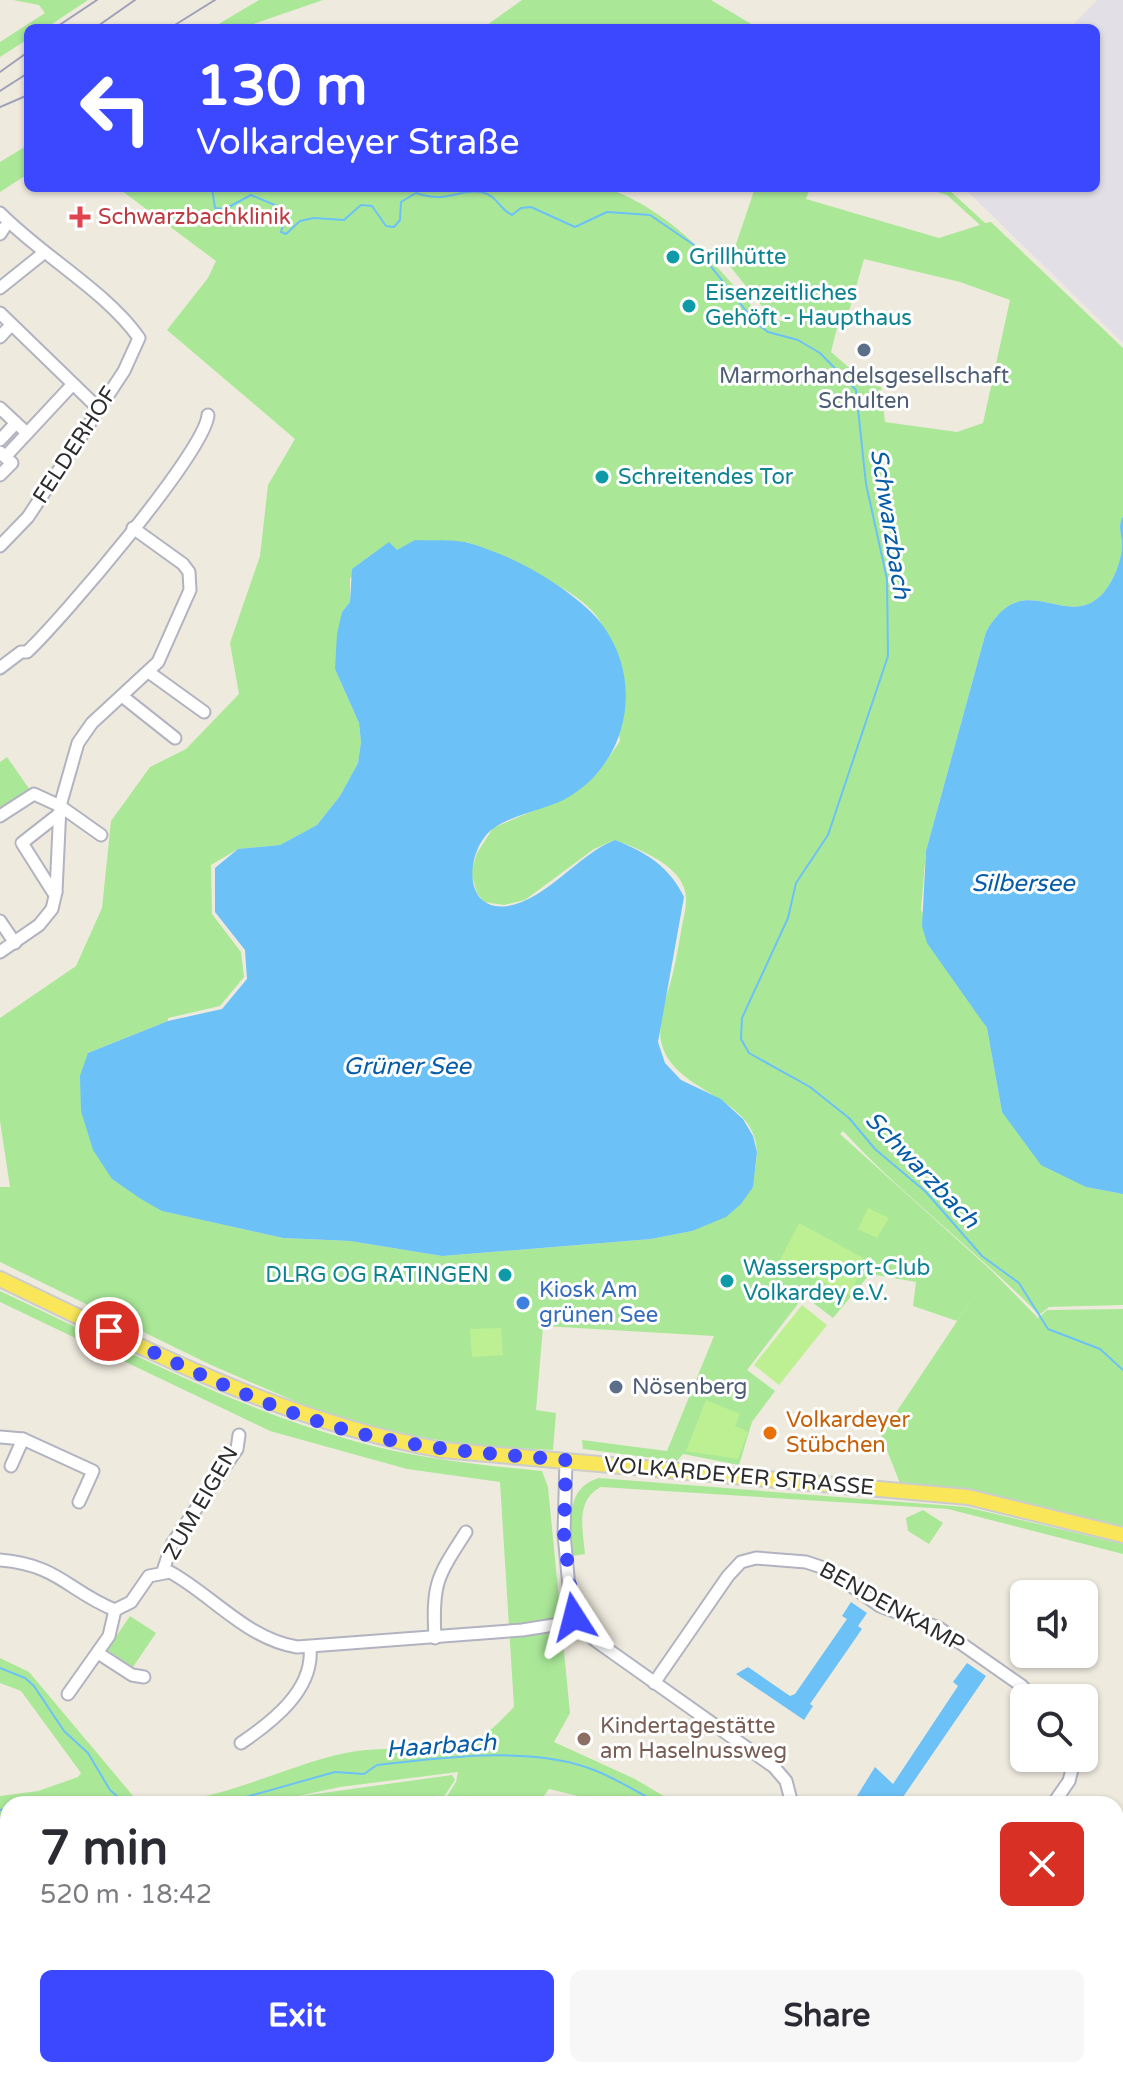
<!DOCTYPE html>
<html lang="en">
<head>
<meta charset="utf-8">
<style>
	body { margin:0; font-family:"Varela Round",sans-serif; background:#f7f7f7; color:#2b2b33; height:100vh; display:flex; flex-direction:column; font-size:30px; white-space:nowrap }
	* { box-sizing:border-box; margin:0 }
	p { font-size:26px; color:#7c7c81 }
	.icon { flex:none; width:44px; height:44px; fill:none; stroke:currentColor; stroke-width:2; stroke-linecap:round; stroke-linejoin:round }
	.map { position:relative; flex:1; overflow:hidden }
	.sheet { position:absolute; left:0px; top:1796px; width:1124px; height:282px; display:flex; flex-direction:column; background:#fff; border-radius:24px 24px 0 0; box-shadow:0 2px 6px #0004 }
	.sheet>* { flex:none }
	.banner { position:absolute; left:24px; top:24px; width:1076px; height:168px; border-radius:12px; box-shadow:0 2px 6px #0004; background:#3b48ff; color:#fff; overflow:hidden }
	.controls { position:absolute; left:1010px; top:1580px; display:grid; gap:16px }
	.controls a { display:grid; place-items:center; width:88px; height:88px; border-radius:12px; background:#fff; box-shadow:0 2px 6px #0004; font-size:40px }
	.pin { position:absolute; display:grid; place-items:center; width:68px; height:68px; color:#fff; margin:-34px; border:4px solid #fff; border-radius:50%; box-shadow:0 2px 8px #0007 }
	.me { position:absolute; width:88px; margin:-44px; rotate:351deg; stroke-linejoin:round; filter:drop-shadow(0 0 6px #0008) }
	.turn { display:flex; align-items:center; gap:28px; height:168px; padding:0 40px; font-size:36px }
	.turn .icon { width:104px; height:104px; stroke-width:2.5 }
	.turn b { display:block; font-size:56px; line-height:68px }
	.round { display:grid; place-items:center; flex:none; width:84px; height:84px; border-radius:12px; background:#f7f7f7 }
	.headline { display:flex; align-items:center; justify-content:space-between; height:136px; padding:0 40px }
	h1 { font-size:48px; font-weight:700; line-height:60px }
	.cta { display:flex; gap:16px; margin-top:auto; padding:16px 40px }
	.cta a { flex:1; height:92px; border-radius:12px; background:#3b48ff; color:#fff; font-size:32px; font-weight:700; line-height:92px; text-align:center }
	.cta a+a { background:#f7f7f7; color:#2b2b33 }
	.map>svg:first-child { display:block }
	.industrial { fill:#e2dfe7 }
	.green { fill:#aae898; fill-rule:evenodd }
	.pitch { fill:#bdf093 }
	.water { fill:#6cc1f6 }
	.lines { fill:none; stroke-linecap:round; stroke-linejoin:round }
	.stream { stroke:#6cc1f6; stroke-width:2 }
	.minor-casing { stroke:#b2b3c1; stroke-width:15 }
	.major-casing { stroke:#ccc; stroke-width:18 }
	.minor { stroke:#fff; stroke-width:11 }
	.major { stroke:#f9e759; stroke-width:14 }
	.rail { stroke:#a0a1b8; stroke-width:2 }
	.route { stroke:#3b48ff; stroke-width:14; stroke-dasharray:0 25.2 }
	.health-dot { fill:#e0444e; stroke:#fff; stroke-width:3 }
	.culture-dot { fill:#0f9aa8; stroke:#fff; stroke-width:3 }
	.service-dot { fill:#5c6f8a; stroke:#fff; stroke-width:3 }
	.shop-dot { fill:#3f7fe0; stroke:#fff; stroke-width:3 }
	.food-dot { fill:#e8710a; stroke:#fff; stroke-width:3 }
	.education-dot { fill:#8d6e63; stroke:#fff; stroke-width:3 }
	.labels { text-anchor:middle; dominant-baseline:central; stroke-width:6; stroke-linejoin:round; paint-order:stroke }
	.health-label { font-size:22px; fill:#be3a42; stroke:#fff; text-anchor:start }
	.culture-label { font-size:22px; fill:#0d838f; stroke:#fff; text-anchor:start }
	.service-label { font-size:22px; fill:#4e5e75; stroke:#fff }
	.street-label { font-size:22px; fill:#2c2c2c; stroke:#fff }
	.shop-label { font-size:22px; fill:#366cbe; stroke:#fff; text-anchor:start }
	.food-label { font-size:22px; fill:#c56008; stroke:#fff; text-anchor:start }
	.education-label { font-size:22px; fill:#785e54; stroke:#fff; text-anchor:start }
	.water-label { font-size:24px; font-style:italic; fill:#055ca8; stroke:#fff }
</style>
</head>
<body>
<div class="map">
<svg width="1123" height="2077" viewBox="0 0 1123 2077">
	<rect width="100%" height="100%" fill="#efeade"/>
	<polygon class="industrial" points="1097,0 1123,0 1123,343 964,188 1096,188 1096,28 1070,28"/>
	<g class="green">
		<polygon points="13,0 88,0 46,28 28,28 28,39 0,57 0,42 45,13 39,5"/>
		<polygon points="259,0 323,0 242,28 212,28"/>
		<polygon points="522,0 711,0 758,28 483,28"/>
		<polygon points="28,145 28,174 0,192 0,162"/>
		<path d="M118 188 609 189C673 212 714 263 758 313L768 319 790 322 761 305 729 265 755 188H810L806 199 939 238 980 225 947 195 925 188H947L985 223 991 222 1123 348V516C1117 527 1122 534 1122 546 1121 562 1114 580 1104 592 1067 635 1024 563 986 632L926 851 921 910 987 1028 1002 1112 1086 1187 1123 1194V1305L1049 1307 1039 1315C977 1251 904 1197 843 1131L840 1134 992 1271 1038 1318 1047 1310 1123 1309V1530L901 1486 881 1435 990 1272 957 1321 913 1306 916 1282 870 1274 833 1318 804 1296 747 1370 775 1391 752 1422 739 1465 683 1454 677 1461 583 1449 582 1440 667 1451 714 1336 543 1326 536 1410 556 1413 553 1450 471 1446 345 1423 211 1365 0 1262V1187H10L0 1121V1018L76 966 102 908 111 821 150 767 186 749 239 694 230 643 260 556 268 485 295 439 167 330 208 278 216 261ZM864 259 960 282 1010 300 983 423 957 432 885 422 881 387 868 384 831 352 837 328 844 329ZM467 542C500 556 588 591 602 625 611 646 616 714 620 741L601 769 575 793 493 828 477 853 471 872 477 893 484 902 504 905 525 900 594 849 615 840C641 850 687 867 686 900 686 910 683 921 681 931 678 950 674 972 668 991 663 1006 657 1030 662 1045 676 1094 754 1095 757 1151 757 1162 753 1175 753 1187L692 1231 651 1239 442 1256 350 1241 283 1238 163 1211 112 1179 88 1053 168 1021V1018L220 1006 244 977 241 952 212 914 211 865 238 849 280 845 317 825 340 796 358 763 361 742 359 723 335 669 342 612 350 602V578Z"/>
		<polygon points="7,757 30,790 0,811 0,762"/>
		<path d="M0 1291C116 1345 231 1407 354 1441 415 1458 479 1465 542 1471L548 1487 570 1713 554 1742 635 1779 677 1804H611L549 1789 538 1804H442L456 1782 458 1772 340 1787 294 1797 452 1775 455 1780 439 1804H295L288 1798 266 1804H8V1917L0 1929V1796L38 1791 78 1777 81 1773 21 1691 0 1683V1658L29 1672 134 1797C198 1817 290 1760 357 1751 392 1746 433 1753 466 1743 487 1737 499 1722 514 1707L500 1482 407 1469 270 1431 0 1302Z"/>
		<path d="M599 1478 966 1507 1123 1544V1554L948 1509 601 1487C575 1500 583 1530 585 1554L573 1556C570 1526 564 1488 599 1478Z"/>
		<polygon points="923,1510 943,1523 929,1544 908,1531 906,1518"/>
		<polygon points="130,1616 156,1633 133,1667 107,1650"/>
		<polygon points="1123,1826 1123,1887 1116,1897 1116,1836"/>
	</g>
	<g class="pitch">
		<polygon points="868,1208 889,1218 877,1238 858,1229"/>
		<polygon points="799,1223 865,1259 850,1295 780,1260"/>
		<polygon points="802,1305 827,1325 779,1385 754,1365"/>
		<polygon points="501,1328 503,1355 472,1357 470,1329"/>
		<polygon points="706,1400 740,1414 735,1426 748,1432 738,1459 686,1451"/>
		<polygon points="1123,1887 1123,2037 1116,2032 1116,1909 1119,1904 1116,1897"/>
	</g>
	<g class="water">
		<path d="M1123 516V1194L1086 1187 1041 1165 1002 1112 987 1028 927 943 922 926 926 851 986 632C1024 563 1067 635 1104 592 1114 580 1121 562 1122 546 1122 534 1117 527 1123 516Z"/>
		<path d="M415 540C432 541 453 539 469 543 513 556 557 580 590 611 644 663 636 754 572 795 549 810 517 812 494 828 466 847 460 913 508 906 548 899 577 855 615 840 646 852 670 867 684 897L658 1042 665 1063 681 1080 721 1099 743 1119 753 1136 757 1152 753 1187 741 1204 726 1217 692 1231 651 1239 442 1256 350 1241 283 1238 162 1211 141 1199 112 1179 93 1150 81 1111 80 1076 88 1053 168 1021 222 1009 247 979 245 950 215 912V868L238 849 280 845 317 825 340 796 358 763 361 742 359 723 335 669 337 634 342 612 350 602 352 569 389 542 397 550Z"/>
		<polygon points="851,1602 867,1613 858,1626 862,1629 810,1704 813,1706 804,1720 736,1674 748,1667 790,1696 795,1694 847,1619 842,1616"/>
		<polygon points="967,1663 986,1676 903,1797 903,1804 868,1804 857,1796 875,1767 893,1784 958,1686 953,1682"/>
	</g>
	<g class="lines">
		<g class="stream">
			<path d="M212 188 215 208 225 209 251 195 282 208 285 219 281 232 286 234 300 221 314 218 344 220 361 205 372 206 386 226 394 227 400 220 401 202 416 193C448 204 460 188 481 192 497 195 499 209 512 215L521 208 531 207 575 227 607 212 650 215 694 245 754 321 768 332 798 340 820 353 856 390 866 484 887 579 888 656 828 835 796 883 788 918 742 1018 741 1039 749 1053 810 1087 849 1118 875 1149 926 1192 982 1256 1019 1283 1048 1329 1100 1349 1123 1370"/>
			<polyline points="0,1668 25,1678 34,1686 64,1731 88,1753 110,1790 126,1804"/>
			<polyline points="59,1804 85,1800 122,1803"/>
			<path d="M221 1804 335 1772 364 1774 377 1765C441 1758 532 1745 594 1770 617 1779 639 1793 660 1804"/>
			<polyline points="0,1810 8,1809"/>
		</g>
		<defs>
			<g id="minor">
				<path d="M0 213C41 255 107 292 139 338L124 371 28 517 0 546"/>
				<polyline points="0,234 4,228"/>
				<polyline points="0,288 40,256"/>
				<polyline points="0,313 99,409"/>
				<polyline points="0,337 11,325"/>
				<polyline points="0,408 16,423"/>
				<polyline points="0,440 16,423 27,433"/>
				<polyline points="0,452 5,457 73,384"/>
				<polyline points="0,475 12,463 5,457"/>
				<path d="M0 668 21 652H27C61 620 205 452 208 415"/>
				<polyline points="150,673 204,712"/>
				<polyline points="122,696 175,738"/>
				<polyline points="0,816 34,794 60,806 101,835"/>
				<polyline points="56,892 53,892 22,843 59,814"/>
				<polyline points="0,921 15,943"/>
				<polyline points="0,952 39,925 52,909 56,892 60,806 78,743 92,723 158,662 190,590 189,572 183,564 133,528"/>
				<polyline points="0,1437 23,1439 93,1471 79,1502"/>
				<polyline points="566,1460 564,1534 571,1608 582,1628 596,1641 774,1767 786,1781 792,1804"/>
				<polyline points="11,1466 23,1439"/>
				<path d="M0 1560C59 1565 68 1591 115 1610L131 1602 149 1576 170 1572C212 1595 247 1639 297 1647L522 1630 554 1625 574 1617"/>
				<polyline points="163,1571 172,1544 237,1449 239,1435"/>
				<path d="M435 1638C432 1583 437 1577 466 1532"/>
				<polyline points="98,1653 132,1675 144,1677"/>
				<polyline points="654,1683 728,1576 741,1562 756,1558 806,1562 827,1569 880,1606 939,1628 1022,1686 1033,1698"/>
				<polyline points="68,1694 109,1636 115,1610"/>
				<path d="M241 1743C272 1722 314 1690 310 1648"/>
				<polyline points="1053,1804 1069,1781 1075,1758"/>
				<polyline points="160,2070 170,2077"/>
				<polyline points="592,2070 602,2077"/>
				<polyline points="773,2070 784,2077"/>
				<polyline points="1053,2070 1063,2077"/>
				<polyline points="243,2077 247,2070"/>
				<polyline points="405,2077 410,2070"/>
				<polyline points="621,2077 627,2070"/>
				<polyline points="1029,2077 1034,2070"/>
			</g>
			<path id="major" d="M0 1279C149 1350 278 1420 442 1450L968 1497 1123 1535"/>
		</defs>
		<use href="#minor" class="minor-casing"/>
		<use href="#major" class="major-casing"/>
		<use href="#minor" class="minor"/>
		<use href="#major" class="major"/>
		<g class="rail">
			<polyline points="55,28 97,0"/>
			<polyline points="95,28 135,0"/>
			<polyline points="170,28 215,0"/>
			<polyline points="0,72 28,52"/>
			<polyline points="0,91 28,73"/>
			<polyline points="0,107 28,95"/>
		</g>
	</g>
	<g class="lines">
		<path class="route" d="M109 1331C191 1370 273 1412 362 1434 429 1450 497 1454 566 1460L564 1534 574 1617"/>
	</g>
	<path class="health-dot" d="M76 205h8v8h8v8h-8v8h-8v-8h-8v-8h8z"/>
	<g class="culture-dot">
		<circle cx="673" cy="257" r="8"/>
		<circle cx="689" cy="306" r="8"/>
		<circle cx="602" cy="477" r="8"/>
		<circle cx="505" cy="1275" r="8"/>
		<circle cx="727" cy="1281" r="8"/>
	</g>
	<g class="service-dot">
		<circle cx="864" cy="350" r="8"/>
		<circle cx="616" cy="1387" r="8"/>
	</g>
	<circle class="shop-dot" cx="523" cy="1303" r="8"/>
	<circle class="food-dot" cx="770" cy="1433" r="8"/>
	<circle class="education-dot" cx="584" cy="1739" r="8"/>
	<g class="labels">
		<g class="health-label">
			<text x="98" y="217">Schwarzbachklinik</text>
		</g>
		<g class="culture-label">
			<text x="689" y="257">Grillhütte</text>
			<text x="705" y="293">Eisenzeitliches<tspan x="705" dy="25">Gehöft - Haupthaus</tspan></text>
			<text x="618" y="477">Schreitendes Tor</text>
			<text x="743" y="1268">Wassersport-Club<tspan x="743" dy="25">Volkardey e.V.</tspan></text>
			<text x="489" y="1275" text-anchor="end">DLRG OG RATINGEN</text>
		</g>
		<g class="service-label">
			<text x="864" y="376">Marmorhandelsgesellschaft<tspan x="864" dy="25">Schulten</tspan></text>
			<text x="632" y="1387" text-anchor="start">Nösenberg</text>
		</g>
		<g class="street-label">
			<text transform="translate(75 445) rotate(-57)">FELDERHOF</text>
			<text transform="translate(739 1476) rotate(5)">VOLKARDEYER STRASSE</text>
			<text transform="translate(201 1503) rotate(-60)">ZUM EIGEN</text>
			<text transform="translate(892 1607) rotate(29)">BENDENKAMP</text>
		</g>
		<g class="shop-label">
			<text x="539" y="1290">Kiosk Am<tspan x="539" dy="25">grünen See</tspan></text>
		</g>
		<g class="food-label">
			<text x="786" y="1420">Volkardeyer<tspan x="786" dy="25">Stübchen</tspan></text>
		</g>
		<g class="education-label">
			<text x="600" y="1726">Kindertagestätte<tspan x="600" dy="25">am Haselnussweg</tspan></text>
		</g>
		<g class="water-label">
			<text transform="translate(890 524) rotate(81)">Schwarzbach</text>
			<text x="1023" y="883">Silbersee</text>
			<text x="407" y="1066">Grüner See</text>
			<text transform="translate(922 1170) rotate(46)">Schwarzbach</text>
			<text transform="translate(441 1746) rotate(-4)">Haarbach</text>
		</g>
	</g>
</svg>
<div class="controls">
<a><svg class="icon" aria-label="sound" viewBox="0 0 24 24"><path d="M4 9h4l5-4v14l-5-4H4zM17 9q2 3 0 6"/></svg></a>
<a><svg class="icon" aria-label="search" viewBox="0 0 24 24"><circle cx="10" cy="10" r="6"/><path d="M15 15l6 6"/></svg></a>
</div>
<div class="pin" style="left:109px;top:1331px;background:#d93025"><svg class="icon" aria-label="arrive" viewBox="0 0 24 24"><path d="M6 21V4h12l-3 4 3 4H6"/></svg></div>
<svg class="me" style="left:574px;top:1617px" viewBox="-20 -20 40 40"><path d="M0-17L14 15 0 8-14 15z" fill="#3b48ff" stroke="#fff" stroke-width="4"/></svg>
<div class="banner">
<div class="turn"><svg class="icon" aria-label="left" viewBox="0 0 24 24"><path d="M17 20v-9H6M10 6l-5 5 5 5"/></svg><div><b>130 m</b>Volkardeyer Straße</div></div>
</div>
<section class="sheet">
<div class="headline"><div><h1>7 min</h1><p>520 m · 18:42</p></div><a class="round" style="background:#d93025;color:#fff"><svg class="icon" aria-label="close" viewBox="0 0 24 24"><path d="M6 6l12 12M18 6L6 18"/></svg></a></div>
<div class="cta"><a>Exit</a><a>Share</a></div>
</section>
</div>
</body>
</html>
